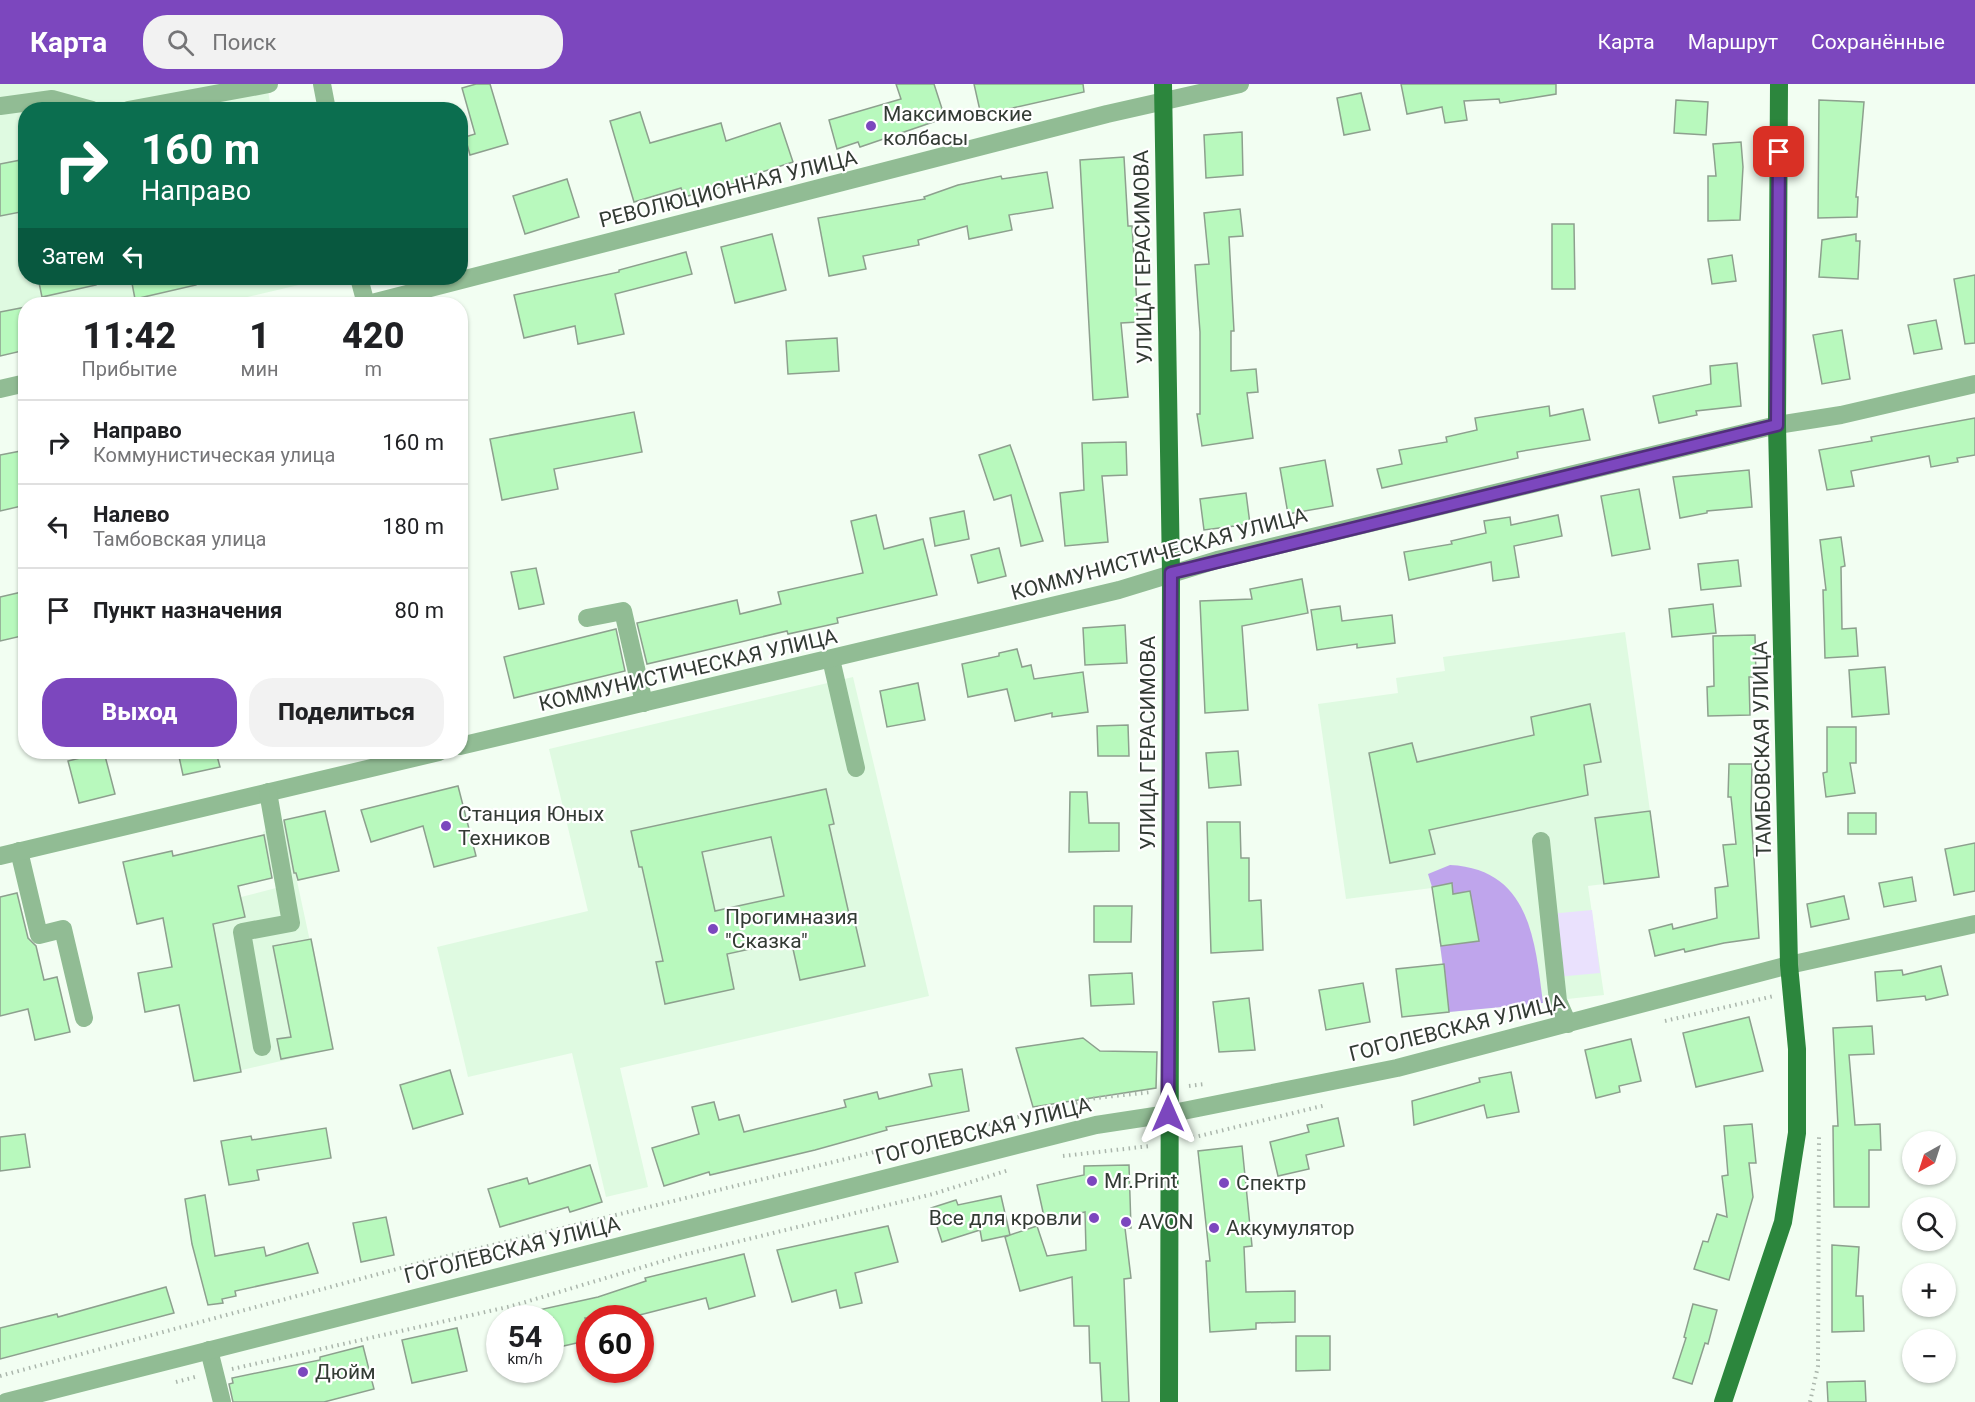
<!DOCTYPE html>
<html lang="ru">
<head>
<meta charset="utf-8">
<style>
	body { margin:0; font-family:Roboto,sans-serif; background:#f2f2f2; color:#202124; height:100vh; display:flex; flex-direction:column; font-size:22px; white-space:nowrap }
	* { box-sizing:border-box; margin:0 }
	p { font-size:20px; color:#757577 }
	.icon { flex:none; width:33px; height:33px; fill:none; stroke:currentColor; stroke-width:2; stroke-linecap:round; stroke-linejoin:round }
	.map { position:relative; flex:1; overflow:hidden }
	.details { position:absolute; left:18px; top:213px; width:450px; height:462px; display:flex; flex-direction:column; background:#fff; border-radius:24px; box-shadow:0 2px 4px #0004 }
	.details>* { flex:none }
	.top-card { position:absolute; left:18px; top:18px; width:450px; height:183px; border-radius:24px; box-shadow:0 2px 4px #0004; background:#0b6e4f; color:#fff; overflow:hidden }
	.needle { width:39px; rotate:219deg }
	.tools { position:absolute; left:1902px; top:1047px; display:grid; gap:12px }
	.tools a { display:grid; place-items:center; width:54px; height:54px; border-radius:50%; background:#fff; box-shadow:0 2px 4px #0004; font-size:30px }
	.speed { position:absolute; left:486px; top:1221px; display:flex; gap:12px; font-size:30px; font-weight:700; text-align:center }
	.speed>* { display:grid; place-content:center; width:78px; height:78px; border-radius:50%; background:#fff; box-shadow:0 2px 4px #0004; line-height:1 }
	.speed small { font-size:15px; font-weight:400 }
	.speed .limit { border:9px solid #d22; background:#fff; color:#111 }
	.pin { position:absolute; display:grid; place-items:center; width:51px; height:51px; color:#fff; margin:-26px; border-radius:12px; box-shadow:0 3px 9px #0006 }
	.me { position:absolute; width:66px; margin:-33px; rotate:0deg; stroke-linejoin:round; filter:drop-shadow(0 0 4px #0008) }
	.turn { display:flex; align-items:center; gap:21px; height:126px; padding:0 24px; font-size:27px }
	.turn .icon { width:78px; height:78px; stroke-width:2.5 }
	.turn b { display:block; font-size:42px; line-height:51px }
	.then { display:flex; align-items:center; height:57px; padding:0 24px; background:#0003; gap:12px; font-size:22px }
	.eta { display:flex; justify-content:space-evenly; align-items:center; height:102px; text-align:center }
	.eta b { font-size:36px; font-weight:800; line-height:42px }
	.button { display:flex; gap:12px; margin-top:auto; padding:12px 24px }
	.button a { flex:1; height:69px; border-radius:24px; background:#7c47be; color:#fff; font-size:24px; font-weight:800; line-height:69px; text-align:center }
	.button a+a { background:#f2f2f2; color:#202124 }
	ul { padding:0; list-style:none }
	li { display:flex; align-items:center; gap:18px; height:84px; padding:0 24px; border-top:2px solid #e0e0e0 }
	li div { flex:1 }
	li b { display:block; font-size:22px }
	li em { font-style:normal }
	header { display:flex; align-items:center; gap:36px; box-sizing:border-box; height:84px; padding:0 30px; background:#7c47be; color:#fff }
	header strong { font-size:28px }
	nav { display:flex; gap:33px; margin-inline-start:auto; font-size:21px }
	.search { width:420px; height:54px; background:#f2f2f2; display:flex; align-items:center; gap:15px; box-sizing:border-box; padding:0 21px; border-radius:24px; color:#757577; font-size:22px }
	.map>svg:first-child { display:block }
	.built { fill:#dffae1 }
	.green { fill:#eae1fd }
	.forest { fill:#bfa5ec }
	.building { fill:#b8f9bd; stroke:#8da08e; stroke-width:1.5; fill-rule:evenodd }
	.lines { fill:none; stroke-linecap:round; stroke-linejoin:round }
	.path { stroke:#abb6ac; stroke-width:4; stroke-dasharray:1.5 4.5; stroke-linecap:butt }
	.minor { stroke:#91bc94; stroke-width:18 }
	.major { stroke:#2c863d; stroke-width:18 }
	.route-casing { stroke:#512e7c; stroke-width:15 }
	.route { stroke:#7c47be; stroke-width:10 }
	.poi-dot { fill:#7c47be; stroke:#fff; stroke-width:2 }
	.labels { text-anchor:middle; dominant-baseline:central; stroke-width:4.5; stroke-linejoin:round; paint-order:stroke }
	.poi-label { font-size:21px; fill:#333b34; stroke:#fff; text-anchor:start }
	.street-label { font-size:21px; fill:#333b34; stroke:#fff }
</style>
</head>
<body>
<header>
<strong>Карта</strong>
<div class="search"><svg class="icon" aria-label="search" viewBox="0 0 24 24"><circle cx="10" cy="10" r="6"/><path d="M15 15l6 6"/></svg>Поиск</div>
<nav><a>Карта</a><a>Маршрут</a><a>Сохранённые</a></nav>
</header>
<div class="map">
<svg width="1975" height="1318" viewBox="0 0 1975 1318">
	<rect width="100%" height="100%" fill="#f2fef2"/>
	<g class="built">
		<polygon points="0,0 267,0 271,25 26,26 26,194 302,194 303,200 217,220 26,220 25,265 0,271"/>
		<polygon points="1625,548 1650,727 1595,735 1604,800 1588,802 1604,911 1449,928 1432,804 1346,815 1318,620 1398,609 1396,594 1445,587 1443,573"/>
		<polygon points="853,593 929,912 620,984 648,1103 606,1113 572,969 468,993 437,863 588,827 549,665"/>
		<polygon points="284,736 333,965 194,997 179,921 145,928 138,889 172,883 166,850 245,833 241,813 276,804 263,748"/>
	</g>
	<polygon class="green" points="1592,826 1600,889 1556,893 1549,830"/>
	<path class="forest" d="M1450 781C1530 785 1535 856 1543 919L1449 928 1439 853 1459 849 1462 859 1479 857 1470 807 1453 810 1452 800 1432 803 1428 790Z"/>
	<g class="building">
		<polygon points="476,0 490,0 508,60 470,71 465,53 475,50 462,4"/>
		<polygon points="896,0 934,0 945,34 860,63 858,58 837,65 829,36 901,15"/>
		<polygon points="974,0 1083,0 1084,8 981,31"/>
		<polygon points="1401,0 1556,0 1556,10 1500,19 1499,15 1464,17 1467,36 1445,39 1442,23 1407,30"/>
		<polygon points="1361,9 1370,46 1344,51 1337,14"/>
		<polygon points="1676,16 1708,18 1706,51 1674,49"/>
		<polygon points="1819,16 1864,18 1856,113 1858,113 1857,133 1818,134"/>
		<polygon points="640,28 650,59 721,39 726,57 780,39 793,78 737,96 737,99 684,113 681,104 634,118 610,37"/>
		<polygon points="1242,48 1243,91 1206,94 1204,51"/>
		<polygon points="1741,58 1743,83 1740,136 1708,137 1708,92 1716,92 1713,60"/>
		<polygon points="1124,73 1128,142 1132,142 1138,238 1121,239 1128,313 1093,316 1080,76"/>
		<polygon points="26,75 26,127 0,132 0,80"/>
		<polygon points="1047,88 1053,124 1009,131 1012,146 969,155 967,142 918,156 919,161 863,172 866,185 829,192 818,134 925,115 924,113 958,101 1001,92 1002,95"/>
		<polygon points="567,95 579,133 525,150 513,112"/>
		<polygon points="1240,125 1243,152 1229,153 1234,247 1231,247 1231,287 1256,285 1258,308 1247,309 1253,354 1202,362 1197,330 1200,330 1200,248 1195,181 1209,180 1204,129"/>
		<polygon points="1552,140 1574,140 1575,205 1552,205"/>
		<polygon points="772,150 786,206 735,219 721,163"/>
		<polygon points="1856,150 1856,157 1860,157 1858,195 1819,193 1822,156"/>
		<polygon points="686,168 692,190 615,210 624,250 578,260 575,242 524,254 514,211 619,188 619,186"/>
		<polygon points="1732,171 1736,197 1712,200 1708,175"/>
		<polygon points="1975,191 1975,259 1965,260 1954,195"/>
		<polygon points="38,194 95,194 96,201 42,213"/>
		<polygon points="131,194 196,194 196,201 135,215"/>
		<polygon points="26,223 26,266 0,272 0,228"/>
		<polygon points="1936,236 1942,265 1914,270 1908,241"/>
		<polygon points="1842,246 1850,295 1822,300 1813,251"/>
		<polygon points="837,254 839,287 788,290 786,257"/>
		<polygon points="1737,279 1741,322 1696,327 1697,331 1659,339 1653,312 1711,300 1710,282"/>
		<polygon points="1549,322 1550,332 1583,325 1590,356 1517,368 1518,374 1382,404 1377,385 1402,380 1399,366 1447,358 1446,353 1477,346 1475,334"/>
		<polygon points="634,328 642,368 554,385 558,405 502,416 490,355"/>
		<polygon points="1975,334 1975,371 1957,374 1958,378 1931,383 1929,372 1851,387 1854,402 1827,406 1819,366 1872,357 1871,353"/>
		<polygon points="1126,358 1127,391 1102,392 1108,458 1065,462 1060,409 1084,406 1082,359"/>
		<polygon points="1010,361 1015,375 1043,457 1021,462 1011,411 994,416 979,371"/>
		<polygon points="26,366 26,421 0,427 0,371"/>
		<polygon points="1325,376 1333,422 1288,430 1280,384"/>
		<polygon points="1749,386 1752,423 1707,427 1707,429 1680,434 1673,393"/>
		<polygon points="1639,405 1650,465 1612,472 1601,412"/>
		<polygon points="1246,409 1250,440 1204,446 1200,415"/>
		<polygon points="964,427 969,455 935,462 930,434"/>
		<polygon points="876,431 884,465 923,455 937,511 837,534 838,539 788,550 787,547 647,580 637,539 737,516 740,530 781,520 778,508 863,489 851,437"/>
		<polygon points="1558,431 1562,452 1514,462 1519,493 1493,497 1491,478 1409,496 1404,468 1452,460 1451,457 1486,449 1484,437 1510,433 1511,441"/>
		<polygon points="1841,453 1845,482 1841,483 1842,545 1856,544 1858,572 1825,574 1823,506 1826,506 1820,456"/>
		<polygon points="999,464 1006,492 978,499 971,471"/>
		<polygon points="1738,476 1741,502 1701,506 1698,480"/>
		<polygon points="536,484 544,520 519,525 511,488"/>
		<polygon points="1302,495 1308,529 1242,542 1248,626 1205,629 1200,517 1252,515 1250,505"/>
		<polygon points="26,507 26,551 0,557 0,513"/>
		<polygon points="1713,520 1716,549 1672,553 1669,525"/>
		<polygon points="1340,522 1342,537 1392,531 1395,559 1357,564 1357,560 1317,566 1311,526"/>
		<polygon points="1125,541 1127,579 1085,581 1083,544"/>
		<polygon points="616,545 625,587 514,614 504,573"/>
		<polygon points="1755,551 1756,593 1749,593 1750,631 1708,632 1707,603 1714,602 1713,552"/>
		<polygon points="1017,565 1022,583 1031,581 1034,595 1083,588 1088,628 1052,633 1052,629 1015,637 1007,605 968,613 962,580 999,572 999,569"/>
		<polygon points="1885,583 1889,630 1852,633 1849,586"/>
		<polygon points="918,599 925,636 887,643 880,607"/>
		<polygon points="1590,620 1601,678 1584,681 1588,711 1429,746 1435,770 1390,779 1369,669 1412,659 1417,678 1534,651 1531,633"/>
		<polygon points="1128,641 1129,672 1098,672 1097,642"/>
		<polygon points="1827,643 1856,643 1856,679 1850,679 1855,709 1826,713 1823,689 1827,688"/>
		<polygon points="1238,667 1241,701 1209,704 1206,669"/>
		<polygon points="104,668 115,710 79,719 68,677"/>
		<polygon points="178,668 216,668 220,683 183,691"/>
		<polygon points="1729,680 1752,680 1751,728 1759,854 1724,859 1685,868 1684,865 1655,872 1649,846 1672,840 1673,845 1717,834 1715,804 1728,802 1723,761 1736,760 1731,713 1728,713"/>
		<polygon points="458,702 476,772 434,783 423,742 371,758 361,726"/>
		<path d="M826 705 834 740 829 741 849 830H853L865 882 800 896 791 856 727 870 734 905 665 920 656 878 663 877 642 783H639L631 747ZM771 753 784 812 715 827 702 768Z"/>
		<polygon points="1070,708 1087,708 1089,739 1119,739 1119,767 1069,768"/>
		<polygon points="325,727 339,787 298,796 296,789 294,789 284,736"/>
		<polygon points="1650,727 1659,793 1604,800 1595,734"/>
		<rect x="1848" y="729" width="28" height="21"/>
		<polygon points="1207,738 1240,738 1241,774 1249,774 1249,817 1261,816 1263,866 1211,869"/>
		<polygon points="264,751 272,794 238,802 245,833 213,840 241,988 194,997 179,921 145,928 138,889 172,883 163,834 137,840 123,778 172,767 173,772"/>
		<polygon points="1975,759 1975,807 1954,811 1945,765"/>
		<polygon points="1912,793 1916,817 1884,823 1879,799"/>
		<polygon points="1452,799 1453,810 1470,807 1479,857 1441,862 1432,803"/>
		<polygon points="17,809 28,854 36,862 44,896 57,893 70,948 35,956 28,925 0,932 0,813"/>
		<polygon points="1844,812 1849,835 1811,843 1807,820"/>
		<polygon points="1094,822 1132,822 1131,858 1094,858"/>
		<polygon points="311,855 333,965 281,975 277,955 291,953 273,862"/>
		<polygon points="1444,880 1449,928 1402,933 1396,885"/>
		<polygon points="1941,882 1948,911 1926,916 1925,912 1877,917 1875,888 1902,886 1903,891"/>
		<polygon points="1132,889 1134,920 1091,922 1089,891"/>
		<polygon points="1363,899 1370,938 1326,946 1319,906"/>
		<polygon points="1249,914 1255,966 1219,968 1213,918"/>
		<polygon points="1749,933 1763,987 1696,1003 1683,949"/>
		<polygon points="1872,942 1874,970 1849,971 1855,1041 1880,1040 1881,1066 1869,1066 1869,1123 1834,1123 1833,1042 1838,1042 1833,944"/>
		<polygon points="1083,954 1100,967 1157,968 1156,1004 1033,1023 1016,964"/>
		<polygon points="1631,955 1641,997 1619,1002 1620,1008 1596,1014 1585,966"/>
		<polygon points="962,985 969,1027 886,1043 887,1046 815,1066 710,1091 709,1088 664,1102 652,1064 699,1050 692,1023 714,1018 719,1036 739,1031 744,1048 846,1023 844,1016 877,1008 879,1015 932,1002 929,990"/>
		<polygon points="450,986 463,1030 413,1045 400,1001"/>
		<polygon points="1511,988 1519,1028 1487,1034 1484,1021 1414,1041 1412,1017 1480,998 1479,994"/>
		<polygon points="1338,1034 1344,1062 1306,1071 1309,1085 1278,1092 1270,1058 1309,1048 1307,1041"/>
		<polygon points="1752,1040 1756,1079 1749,1079 1753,1113 1729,1196 1694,1185 1703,1157 1708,1158 1717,1130 1727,1133 1722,1092 1728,1091 1724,1042"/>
		<polygon points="326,1044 331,1074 257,1086 259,1096 229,1101 221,1057 251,1052 252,1056"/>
		<polygon points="25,1050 30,1083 0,1087 0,1053"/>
		<polygon points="1242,1062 1252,1162 1244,1163 1246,1208 1295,1207 1295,1238 1256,1239 1256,1245 1210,1248 1206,1177 1210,1177 1198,1067"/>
		<polygon points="590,1081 602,1118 570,1128 568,1123 500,1143 488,1105 527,1094 529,1100"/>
		<polygon points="1129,1081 1131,1144 1125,1144 1131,1194 1124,1195 1129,1318 1102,1318 1100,1279 1090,1279 1089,1242 1074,1242 1072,1193 1020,1207 1005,1153 1010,1151 982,1157 980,1146 942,1158 931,1124 956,1116 958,1121 1001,1112 1010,1151 1037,1142 1047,1172 1086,1166 1085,1128 1045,1137 1037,1101 1084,1091 1084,1082"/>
		<polygon points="205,1111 215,1172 264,1163 266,1172 308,1159 318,1189 235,1207 236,1212 222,1215 223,1219 208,1221 192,1160 185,1115"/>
		<polygon points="386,1133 394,1171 361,1178 353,1139"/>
		<polygon points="888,1142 898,1178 855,1189 862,1219 840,1224 836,1206 792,1218 777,1166"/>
		<polygon points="1832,1161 1859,1163 1856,1212 1863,1212 1864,1247 1832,1248"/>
		<polygon points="744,1170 755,1212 709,1225 706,1214 628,1234 585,1234 590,1256 559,1263 553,1234 535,1234 534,1227 598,1213 646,1197 645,1194"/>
		<polygon points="166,1203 174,1229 0,1275 0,1244 57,1230 58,1233"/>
		<polygon points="1693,1220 1717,1226 1708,1260 1705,1259 1692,1300 1673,1294 1686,1254 1684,1253"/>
		<polygon points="457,1244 467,1287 412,1299 402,1256"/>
		<polygon points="1296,1252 1330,1252 1330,1286 1296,1287"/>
		<polygon points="363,1262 374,1305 324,1318 233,1318 229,1300 233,1299 232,1294 320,1276 320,1273"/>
		<polygon points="1865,1297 1866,1318 1828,1318 1827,1298"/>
	</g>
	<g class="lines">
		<g class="path">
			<polyline points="1665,937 1774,912"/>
			<polyline points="1189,1002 1205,1000"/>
			<polyline points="1187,1055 1326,1021"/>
			<polyline points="1063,1072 1150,1062"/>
			<polyline points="232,1285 512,1222 683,1171 933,1110 1009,1086"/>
			<polyline points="0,1292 423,1178 1096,1014 1152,1008"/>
			<polyline points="176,1298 195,1293"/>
			<polyline points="1810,1318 1818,1282 1819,1050"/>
		</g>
		<g class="minor">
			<polyline points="322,0 327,26"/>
			<polyline points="0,22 52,15 92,26"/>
			<polyline points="128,26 269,0"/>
			<polyline points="359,194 366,220"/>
			<polyline points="368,220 1107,30 1240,0"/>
			<polyline points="0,305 26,299"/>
			<polyline points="587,534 623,527 644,619"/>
			<polyline points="831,575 856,684"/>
			<polyline points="460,662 1119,506 1217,476 1777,341 1841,331 1975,300"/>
			<polyline points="1541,757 1558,917 1568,940"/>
			<polyline points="19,767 39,851 63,845 84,934"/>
			<polyline points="0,772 439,668"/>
			<polyline points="262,963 242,848 291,839 268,708"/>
			<polyline points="209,1266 222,1318"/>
			<polyline points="6,1318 1096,1041 1168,1030 1397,984 1789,881 1975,840"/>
		</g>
		<g class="major">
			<polyline points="1163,0 1171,489 1169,1318"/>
			<polyline points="1723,1318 1783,1138 1797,1049 1797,965 1789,881 1777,341 1779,0"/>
		</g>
	</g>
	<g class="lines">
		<defs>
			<polyline id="route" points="1168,1030 1171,489 1777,341 1779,68"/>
		</defs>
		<use href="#route" class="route-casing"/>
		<use href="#route" class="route"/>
	</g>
	<g class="poi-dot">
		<circle cx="871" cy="42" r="6"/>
		<circle cx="446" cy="742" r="6"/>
		<circle cx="713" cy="845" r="6"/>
		<circle cx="1092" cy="1097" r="6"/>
		<circle cx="1224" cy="1099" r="6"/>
		<circle cx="1094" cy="1134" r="6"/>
		<circle cx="1126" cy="1138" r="6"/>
		<circle cx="1214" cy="1144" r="6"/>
		<circle cx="303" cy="1288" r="6"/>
	</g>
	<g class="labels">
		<g class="poi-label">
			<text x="883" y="30">Максимовские<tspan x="883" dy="24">колбасы</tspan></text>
			<text x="458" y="730">Станция Юных<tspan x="458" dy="24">Техников</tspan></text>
			<text x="725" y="833">Прогимназия<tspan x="725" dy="24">"Сказка"</tspan></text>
			<text x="1104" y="1097">Mr.Print</text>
			<text x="1236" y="1099">Спектр</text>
			<text x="1082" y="1134" text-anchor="end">Все для кровли</text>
			<text x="1138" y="1138">AVON</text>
			<text x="1226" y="1144">Аккумулятор</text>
			<text x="315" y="1288">Дюйм</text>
		</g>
		<g class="street-label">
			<text transform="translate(728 105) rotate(-14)">РЕВОЛЮЦИОННАЯ УЛИЦА</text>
			<text transform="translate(1143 173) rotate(-91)">УЛИЦА ГЕРАСИМОВА</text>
			<text transform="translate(1159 470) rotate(-15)">КОММУНИСТИЧЕСКАЯ УЛИЦА</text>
			<text transform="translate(688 586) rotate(-13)">КОММУНИСТИЧЕСКАЯ УЛИЦА</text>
			<text transform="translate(1148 659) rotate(-90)">УЛИЦА ГЕРАСИМОВА</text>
			<text transform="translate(1762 665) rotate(-91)">ТАМБОВСКАЯ УЛИЦА</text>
			<text transform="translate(1457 944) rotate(-14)">ГОГОЛЕВСКАЯ УЛИЦА</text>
			<text transform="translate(983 1047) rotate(-14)">ГОГОЛЕВСКАЯ УЛИЦА</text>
			<text transform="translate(512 1166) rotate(-14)">ГОГОЛЕВСКАЯ УЛИЦА</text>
		</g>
	</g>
</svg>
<div class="tools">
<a><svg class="needle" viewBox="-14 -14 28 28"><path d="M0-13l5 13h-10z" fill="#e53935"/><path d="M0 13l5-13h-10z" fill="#757577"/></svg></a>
<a><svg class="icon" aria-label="search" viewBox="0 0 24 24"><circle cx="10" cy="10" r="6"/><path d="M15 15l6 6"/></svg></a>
<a>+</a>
<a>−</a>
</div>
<div class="speed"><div>54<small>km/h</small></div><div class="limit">60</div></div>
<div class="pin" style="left:1779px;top:68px;background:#d93025"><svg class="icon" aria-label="arrive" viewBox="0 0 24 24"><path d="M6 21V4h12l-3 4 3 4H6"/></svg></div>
<svg class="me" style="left:1168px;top:1030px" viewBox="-20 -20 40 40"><path d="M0-17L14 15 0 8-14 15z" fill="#7c47be" stroke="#fff" stroke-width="4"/></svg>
<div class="top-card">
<div class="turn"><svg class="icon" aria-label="right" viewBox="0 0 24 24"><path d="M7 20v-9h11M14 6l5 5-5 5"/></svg><div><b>160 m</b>Направо</div></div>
<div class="then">Затем<svg class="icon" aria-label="left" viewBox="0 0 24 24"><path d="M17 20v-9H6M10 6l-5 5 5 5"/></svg></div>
</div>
<section class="details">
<div class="eta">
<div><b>11:42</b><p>Прибытие</p></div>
<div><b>1</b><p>мин</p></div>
<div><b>420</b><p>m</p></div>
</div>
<ul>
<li><svg class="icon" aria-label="right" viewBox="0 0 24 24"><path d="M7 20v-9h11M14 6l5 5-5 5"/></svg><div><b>Направо</b><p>Коммунистическая улица</p></div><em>160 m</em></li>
<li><svg class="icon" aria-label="left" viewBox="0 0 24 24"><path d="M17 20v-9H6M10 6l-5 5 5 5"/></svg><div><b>Налево</b><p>Тамбовская улица</p></div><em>180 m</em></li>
<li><svg class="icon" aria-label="arrive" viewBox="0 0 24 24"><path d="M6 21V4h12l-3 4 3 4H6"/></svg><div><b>Пункт назначения</b></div><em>80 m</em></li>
</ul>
<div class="button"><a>Выход</a><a>Поделиться</a></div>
</section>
</div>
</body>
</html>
